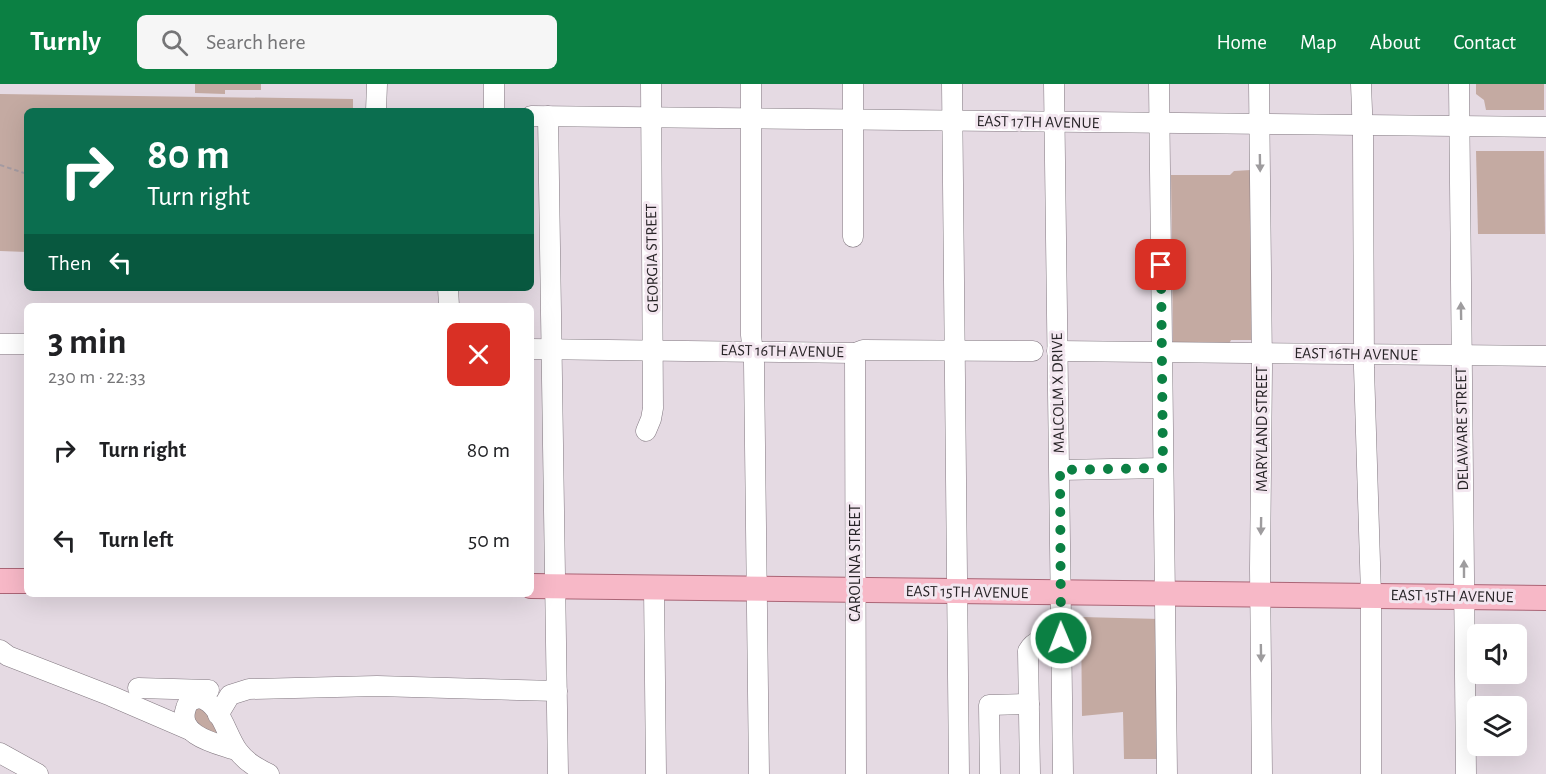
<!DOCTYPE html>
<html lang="en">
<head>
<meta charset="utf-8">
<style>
	body { margin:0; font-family:"Alegreya Sans",sans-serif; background:#f6f6f6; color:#202124; height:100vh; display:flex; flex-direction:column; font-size:22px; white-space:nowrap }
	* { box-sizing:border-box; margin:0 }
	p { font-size:20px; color:#757577 }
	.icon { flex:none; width:33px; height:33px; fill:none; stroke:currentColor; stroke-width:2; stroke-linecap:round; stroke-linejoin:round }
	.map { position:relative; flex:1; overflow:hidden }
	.sheet { position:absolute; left:24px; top:219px; width:510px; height:294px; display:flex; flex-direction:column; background:#fff; border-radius:9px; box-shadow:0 6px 24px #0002 }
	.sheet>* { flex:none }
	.banner { position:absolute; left:24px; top:24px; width:510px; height:183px; border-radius:9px; box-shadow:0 6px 24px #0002; background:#0b6e4f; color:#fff; overflow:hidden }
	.fabs { position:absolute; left:1467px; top:540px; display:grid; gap:12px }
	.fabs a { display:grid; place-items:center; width:60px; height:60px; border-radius:9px; background:#fff; box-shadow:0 6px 24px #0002; font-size:30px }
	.pin { position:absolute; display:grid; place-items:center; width:51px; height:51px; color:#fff; margin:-26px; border-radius:12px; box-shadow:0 3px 9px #0006 }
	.me { position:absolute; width:66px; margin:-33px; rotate:359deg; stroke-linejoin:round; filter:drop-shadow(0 0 4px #0008) }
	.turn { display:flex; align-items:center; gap:21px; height:126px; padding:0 24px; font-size:27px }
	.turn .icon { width:78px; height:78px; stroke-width:2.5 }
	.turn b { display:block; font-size:42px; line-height:51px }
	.then { display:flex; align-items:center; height:57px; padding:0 24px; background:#0003; gap:12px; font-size:22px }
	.round { display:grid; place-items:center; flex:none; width:63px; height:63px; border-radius:9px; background:#f6f6f6 }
	.headline { display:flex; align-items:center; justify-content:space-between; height:102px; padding:0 24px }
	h1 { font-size:36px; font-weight:700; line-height:45px }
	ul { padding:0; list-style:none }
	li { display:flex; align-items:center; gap:18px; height:90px; padding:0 24px }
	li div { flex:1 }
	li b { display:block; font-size:22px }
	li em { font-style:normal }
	header { display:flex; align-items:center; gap:36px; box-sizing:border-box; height:84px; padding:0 30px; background:#0b8043; color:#fff }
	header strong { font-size:28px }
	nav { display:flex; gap:33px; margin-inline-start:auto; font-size:21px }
	.search { width:420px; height:54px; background:#f6f6f6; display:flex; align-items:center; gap:15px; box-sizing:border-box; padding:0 21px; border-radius:9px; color:#757577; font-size:22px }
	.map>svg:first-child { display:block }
	.green { fill:#c4aaa2 }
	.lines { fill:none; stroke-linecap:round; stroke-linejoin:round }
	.minor-casing { stroke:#827880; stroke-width:21 }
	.major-casing { stroke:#ab6576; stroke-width:26 }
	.path { stroke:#a49ba2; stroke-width:2; stroke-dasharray:4.5 3; stroke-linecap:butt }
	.minor { stroke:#fff; stroke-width:20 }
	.major { stroke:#f7b8c7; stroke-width:24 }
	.oneway { fill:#9e9c9e }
	.route { stroke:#0b8043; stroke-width:10; stroke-dasharray:0 18 }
	.labels { text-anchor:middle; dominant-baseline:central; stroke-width:6; stroke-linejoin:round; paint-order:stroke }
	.street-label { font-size:16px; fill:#282427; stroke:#f3e7f0 }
</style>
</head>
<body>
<header>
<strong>Turnly</strong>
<div class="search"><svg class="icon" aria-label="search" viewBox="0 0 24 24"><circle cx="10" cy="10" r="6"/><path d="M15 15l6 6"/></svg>Search here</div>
<nav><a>Home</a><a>Map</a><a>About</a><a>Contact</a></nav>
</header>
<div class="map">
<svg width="1546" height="690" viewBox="0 0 1546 690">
	<rect width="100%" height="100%" fill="#e5dae3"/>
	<g class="green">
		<polygon points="195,0 261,0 261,6 225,6 225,10 195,9"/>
		<polygon points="1476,0 1544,0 1544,26 1486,26 1484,16 1476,10"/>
		<polygon points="0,10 353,15 353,27 27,27 27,168 0,167"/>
		<polygon points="1476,67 1544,67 1545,150 1478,150"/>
		<polygon points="1251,86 1254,256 1231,256 1229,260 1173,260 1171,91 1230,91 1234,87"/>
		<polygon points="1081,533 1160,535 1160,675 1124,675 1123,628 1082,632"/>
		<polygon points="206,623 217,643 218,651 197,643 192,632 195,624"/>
	</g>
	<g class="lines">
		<defs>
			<g id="minor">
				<polyline points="751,0 751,251 754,279 759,690"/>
				<polyline points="853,0 853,153"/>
				<polyline points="952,0 959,690"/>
				<polyline points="1054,0 1063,690"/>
				<polyline points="1159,0 1167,690"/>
				<polyline points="1259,0 1262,283 1260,485 1262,690"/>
				<polyline points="1361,0 1363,53 1364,284 1371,511 1371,690"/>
				<polyline points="1459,0 1466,690"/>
				<polyline points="376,27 377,0"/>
				<polyline points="494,27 494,0"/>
				<polyline points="531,32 1546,43"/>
				<polyline points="548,32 558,690"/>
				<polyline points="448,204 449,222"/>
				<polyline points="0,260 27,260"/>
				<polyline points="531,265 855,269 863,266 1033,267"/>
				<polyline points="1057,267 1546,272"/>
				<polyline points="855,269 856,690"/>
				<polyline points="646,347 651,335 653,324 651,0"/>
				<polyline points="1060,386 1163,384"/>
				<polyline points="654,504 656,690"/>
				<polyline points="0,566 8,572 111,612 190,646"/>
				<polyline points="138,604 209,606"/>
				<polyline points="218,631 230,611 249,605 377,602 557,607"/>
				<path d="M238 667C220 660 176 653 186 624 188 617 193 615 200 614 221 620 226 651 238 667 246 678 257 684 269 690"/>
				<polyline points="0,669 38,690"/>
				<polyline points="990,690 989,621 1029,620"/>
				<path d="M1030 690 1028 567C1035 554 1048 555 1061 554"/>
			</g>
			<g id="major">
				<polyline points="0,497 27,497"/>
				<polyline points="531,502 1546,514"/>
			</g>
		</defs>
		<use href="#minor" class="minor-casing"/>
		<use href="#major" class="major-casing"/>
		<polyline class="path" points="0,81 27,90"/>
		<use href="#minor" class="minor"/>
		<use href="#major" class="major"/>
	</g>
	<defs><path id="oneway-solid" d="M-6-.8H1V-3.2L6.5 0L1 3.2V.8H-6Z" transform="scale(1.5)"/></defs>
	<g class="oneway">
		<use href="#oneway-solid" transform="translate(1260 79) rotate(89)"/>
		<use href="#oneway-solid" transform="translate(1461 227) rotate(-91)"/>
		<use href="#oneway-solid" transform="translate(1261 442) rotate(91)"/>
		<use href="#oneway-solid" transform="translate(1464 485) rotate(-90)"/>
		<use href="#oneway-solid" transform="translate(1261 569) rotate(89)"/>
	</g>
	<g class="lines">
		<polyline class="route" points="1061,554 1060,386 1163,384 1161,181"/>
	</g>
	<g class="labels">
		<g class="street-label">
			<text transform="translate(1038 38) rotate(1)">EAST 17TH AVENUE</text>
			<text transform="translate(652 174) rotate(-91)">GEORGIA STREET</text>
			<text transform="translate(782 267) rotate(1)">EAST 16TH AVENUE</text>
			<text transform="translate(1356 270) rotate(1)">EAST 16TH AVENUE</text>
			<text transform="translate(1058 309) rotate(-91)">MALCOLM X DRIVE</text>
			<text transform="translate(1262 345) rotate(-90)">MARYLAND STREET</text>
			<text transform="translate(1462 345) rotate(-91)">DELAWARE STREET</text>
			<text transform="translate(855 479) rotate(-90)">CAROLINA STREET</text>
			<text transform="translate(967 508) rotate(1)">EAST 15TH AVENUE</text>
			<text transform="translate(1452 512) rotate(1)">EAST 15TH AVENUE</text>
		</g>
	</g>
</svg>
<div class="fabs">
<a><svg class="icon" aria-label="sound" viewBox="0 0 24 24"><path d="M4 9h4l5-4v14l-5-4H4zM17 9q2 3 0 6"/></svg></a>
<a><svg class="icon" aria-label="layers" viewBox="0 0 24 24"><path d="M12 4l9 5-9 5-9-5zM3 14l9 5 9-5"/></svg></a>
</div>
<div class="pin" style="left:1161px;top:181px;background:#d93025"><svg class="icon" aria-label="arrive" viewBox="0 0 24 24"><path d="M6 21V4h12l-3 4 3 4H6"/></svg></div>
<svg class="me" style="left:1061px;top:554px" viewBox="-20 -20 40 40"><circle r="17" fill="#0b8043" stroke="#fff" stroke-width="3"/><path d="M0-11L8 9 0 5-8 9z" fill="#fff"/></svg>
<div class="banner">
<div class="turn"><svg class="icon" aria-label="right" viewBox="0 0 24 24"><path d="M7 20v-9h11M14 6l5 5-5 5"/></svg><div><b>80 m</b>Turn right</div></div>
<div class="then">Then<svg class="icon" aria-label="left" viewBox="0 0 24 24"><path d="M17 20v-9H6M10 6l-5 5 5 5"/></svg></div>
</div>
<section class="sheet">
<div class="headline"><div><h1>3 min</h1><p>230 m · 22:33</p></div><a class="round" style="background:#d93025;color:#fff"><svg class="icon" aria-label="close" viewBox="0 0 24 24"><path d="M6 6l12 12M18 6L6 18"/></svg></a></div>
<ul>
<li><svg class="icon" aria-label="right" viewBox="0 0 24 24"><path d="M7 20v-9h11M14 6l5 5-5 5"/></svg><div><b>Turn right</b></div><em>80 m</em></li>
<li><svg class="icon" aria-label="left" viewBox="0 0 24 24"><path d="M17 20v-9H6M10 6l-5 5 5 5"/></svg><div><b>Turn left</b></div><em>50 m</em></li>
</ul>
</section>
</div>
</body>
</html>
